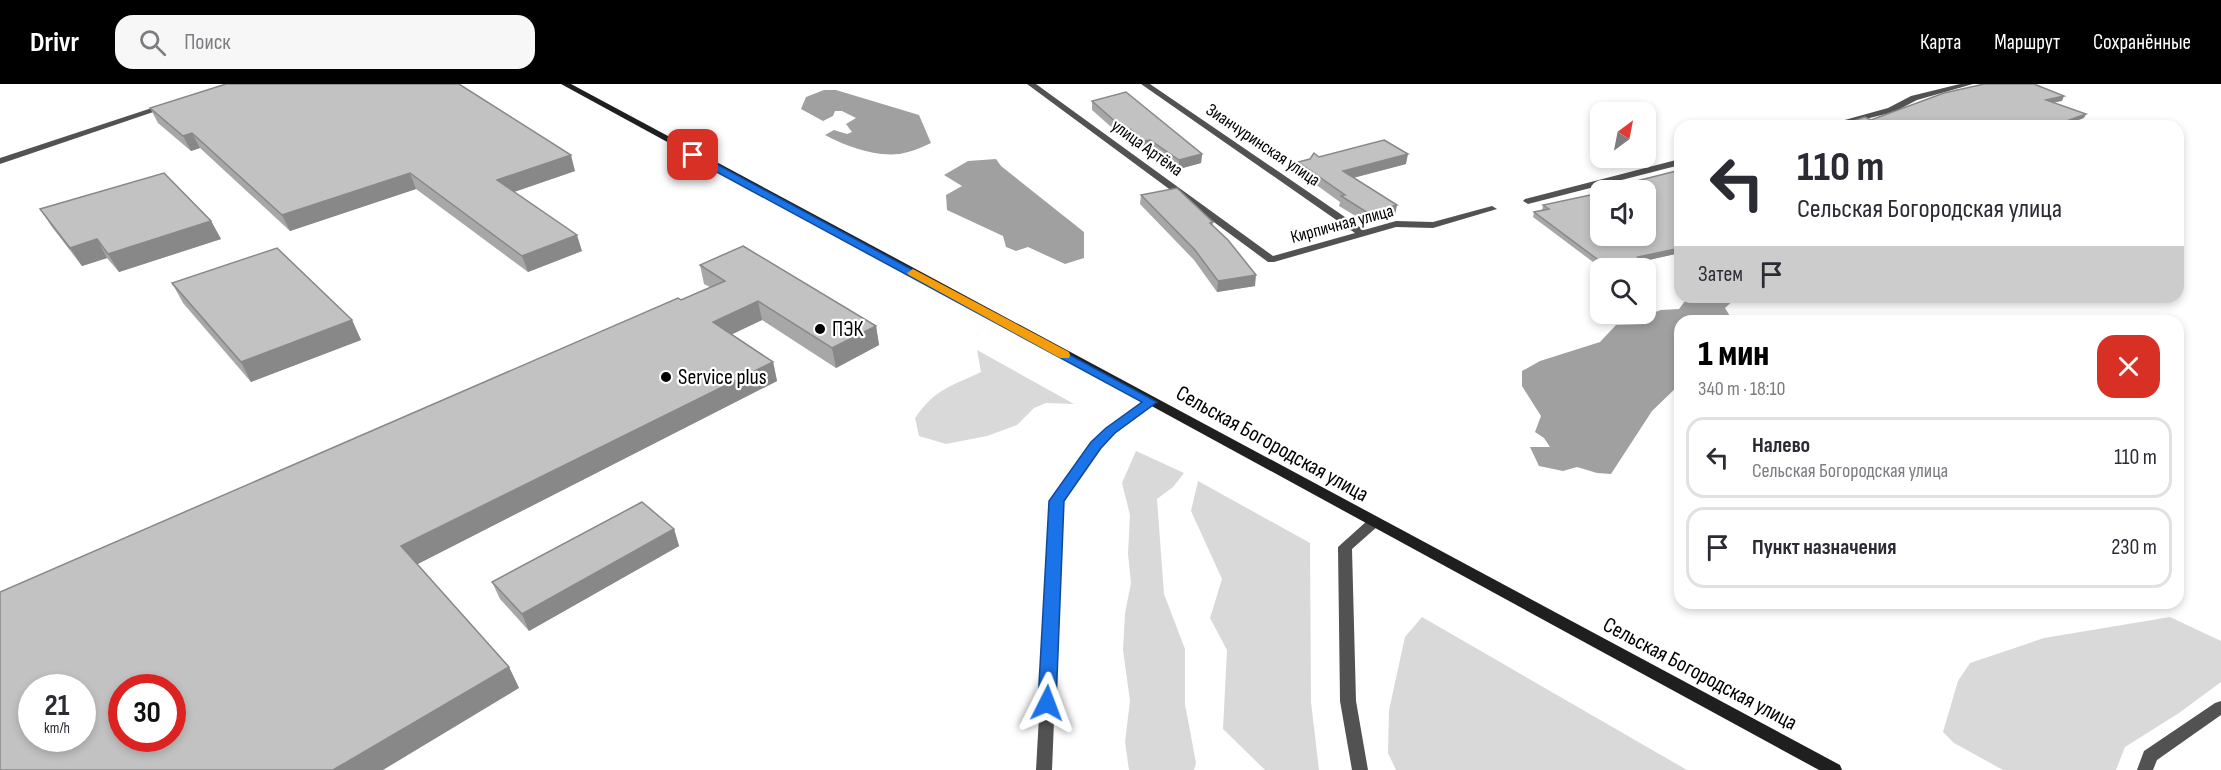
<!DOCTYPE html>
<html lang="ru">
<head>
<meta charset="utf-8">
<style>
	body { margin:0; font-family:"Sofia Sans Condensed",sans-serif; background:#f7f7f7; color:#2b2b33; height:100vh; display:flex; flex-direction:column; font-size:22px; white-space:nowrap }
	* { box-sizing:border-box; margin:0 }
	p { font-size:20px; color:#7c7c81 }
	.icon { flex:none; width:33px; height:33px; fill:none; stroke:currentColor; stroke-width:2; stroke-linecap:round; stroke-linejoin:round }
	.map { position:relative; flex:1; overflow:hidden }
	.details { position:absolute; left:1674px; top:231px; width:510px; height:294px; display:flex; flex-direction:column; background:#fff; border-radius:18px; box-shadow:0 3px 9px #0003 }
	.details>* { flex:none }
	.banner { position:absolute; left:1674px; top:36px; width:510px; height:183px; border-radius:18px; box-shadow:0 3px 9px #0003; background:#fff; color:#2b2b33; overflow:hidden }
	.needle { width:39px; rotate:32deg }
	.controls { position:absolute; left:1590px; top:18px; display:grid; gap:12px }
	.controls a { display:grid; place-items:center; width:66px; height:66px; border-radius:12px; background:#fff; box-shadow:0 3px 9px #0003; font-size:30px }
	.speed { position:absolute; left:18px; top:590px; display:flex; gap:12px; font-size:30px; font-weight:700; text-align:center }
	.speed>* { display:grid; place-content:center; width:78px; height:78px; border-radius:50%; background:#fff; box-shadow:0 3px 9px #0003; line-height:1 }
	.speed small { font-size:15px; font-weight:400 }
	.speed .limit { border:9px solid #d22; background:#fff; color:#111 }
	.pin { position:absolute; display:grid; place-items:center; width:51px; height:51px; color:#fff; margin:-26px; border-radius:12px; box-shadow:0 3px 9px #0006 }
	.me { position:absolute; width:66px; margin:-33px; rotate:3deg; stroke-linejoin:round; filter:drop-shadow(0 0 4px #0008) }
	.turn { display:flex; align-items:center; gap:21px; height:126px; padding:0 24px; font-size:27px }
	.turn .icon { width:78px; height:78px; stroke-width:2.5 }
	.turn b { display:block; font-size:42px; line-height:51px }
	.then { display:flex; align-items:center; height:57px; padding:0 24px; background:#0003; gap:12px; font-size:22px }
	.round { display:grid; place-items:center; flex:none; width:63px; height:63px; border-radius:18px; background:#f7f7f7 }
	.overview { display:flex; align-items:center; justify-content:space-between; height:102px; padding:0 24px }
	h1 { font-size:36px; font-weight:800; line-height:45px; color:#000 }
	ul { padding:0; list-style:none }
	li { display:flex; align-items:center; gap:18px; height:81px; margin:0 12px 9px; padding:0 12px; border:3px solid #e1e1e2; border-radius:18px }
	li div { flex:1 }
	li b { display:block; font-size:22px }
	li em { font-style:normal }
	header { display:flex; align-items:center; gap:36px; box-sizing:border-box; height:84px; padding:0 30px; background:#000; color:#fff }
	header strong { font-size:28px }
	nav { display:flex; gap:33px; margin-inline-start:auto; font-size:21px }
	.search { width:420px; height:54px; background:#f7f7f7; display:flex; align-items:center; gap:15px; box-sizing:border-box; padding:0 21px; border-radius:18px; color:#7c7c81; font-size:22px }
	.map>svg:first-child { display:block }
	.green { fill:#d9d9d9 }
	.water { fill:#a0a0a0 }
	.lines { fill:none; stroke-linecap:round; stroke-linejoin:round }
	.minor { fill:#525252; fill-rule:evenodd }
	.secondary { fill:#1f1f1f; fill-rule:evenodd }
	.wall { fill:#a7a7a7 }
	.shaded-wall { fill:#888 }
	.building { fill:#c2c2c2; stroke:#888; stroke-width:1.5; fill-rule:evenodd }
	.route { fill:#1a73e8; stroke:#114b97; stroke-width:1.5 }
	.slow { fill:#f59e0b }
	.poi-dot { fill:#000; stroke:#fff; stroke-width:2 }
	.labels { text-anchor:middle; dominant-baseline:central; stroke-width:4.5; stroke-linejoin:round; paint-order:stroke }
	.far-street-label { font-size:18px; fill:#000; stroke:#fff }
	.poi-label { font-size:22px; fill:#000; stroke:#fff; text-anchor:start }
	.street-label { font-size:22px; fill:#000; stroke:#fff }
</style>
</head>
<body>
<header>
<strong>Drivr</strong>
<div class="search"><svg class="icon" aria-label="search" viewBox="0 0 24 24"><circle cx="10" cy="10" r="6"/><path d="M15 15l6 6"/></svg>Поиск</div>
<nav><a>Карта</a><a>Маршрут</a><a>Сохранённые</a></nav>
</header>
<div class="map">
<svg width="2221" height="686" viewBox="0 0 2221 686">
	<rect width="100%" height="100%" fill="#fff"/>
	<g class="green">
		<path d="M977 266 1074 320 1046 319 1034 324 1017 341 987 352 946 360 919 352 915 334C936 304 950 303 981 288Z"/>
		<polygon points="1136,367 1184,389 1173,403 1157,415 1164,510 1185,565 1185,620 1196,679 1194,686 1129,686 1125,658 1130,617 1123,566 1125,529 1131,499 1128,470 1130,431 1122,399"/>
		<polygon points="1198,397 1310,459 1311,618 1319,686 1265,686 1223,645 1227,566 1210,534 1222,495 1191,427"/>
		<polygon points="1422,533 1687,686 1396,686 1388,669 1389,626 1405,553"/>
		<polygon points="2170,533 2221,557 2221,598 2179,629 2125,663 2116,686 2003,686 1954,659 1943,648 1958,597 1970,579 2044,554"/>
	</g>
	<g class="water">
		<path d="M824 6H836L919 31 931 59C924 62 916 66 908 68 883 76 847 63 825 51L834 46 847 50 852 48 846 40 856 34 842 27H835L833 32 823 37 801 25 806 13Z"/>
		<polygon points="996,75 1001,82 1084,148 1084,174 1065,180 1028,163 1016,167 1006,163 1003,152 947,126 946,111 962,102 944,91 968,77"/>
		<polygon points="1688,213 1737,213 1725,224 1733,237 1680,237 1680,300 1652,327 1611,390 1597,389 1577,383 1563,387 1539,382 1530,363 1550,363 1544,354 1535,348 1541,332 1522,302 1522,287 1540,277 1600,258 1616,241 1647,240 1644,232 1661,226 1679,225"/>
	</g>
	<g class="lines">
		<g class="minor">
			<polygon points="1027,0 1036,0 1273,172 1355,149 1141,0 1150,0 1364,146 1396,137 1433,138 1492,122 1497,125 1433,144 1396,143 1274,178 1268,178"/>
			<polygon points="1960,0 1973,0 1917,16 1894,28 1837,42 1823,42 1888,24 1911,12"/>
			<polygon points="164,20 171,22 0,80 0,74"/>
			<polygon points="1680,75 1680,81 1528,120 1523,117 1525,115"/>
			<polygon points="1151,314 1157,318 1155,320 1114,350 1100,364 1063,417 1052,686 1036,686 1051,417 1092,358 1106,344"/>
			<polygon points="1373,435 1378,436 1380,439 1378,442 1352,465 1356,617 1368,686 1352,686 1340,617 1338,463 1368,436"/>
			<polygon points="2221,617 2221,631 2157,676 2153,686 2137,686 2144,667 2215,619"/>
		</g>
		<polygon class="secondary" points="561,0 571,0 1840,681 1842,686 1819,686"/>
	</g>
	<g class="wall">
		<polygon points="1092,17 1202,70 1201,79 1179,85 1150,65 1144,66 1130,54 1126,54 1118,49 1092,26"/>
		<polygon points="150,24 575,87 514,108 582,167 528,188 416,105 290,147 200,64 191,67 158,39"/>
		<polygon points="1319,73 1406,80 1353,94 1395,131 1367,139 1339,122 1340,118 1297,87 1298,78"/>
		<polygon points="1680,86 1680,169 1613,184 1601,184 1533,133 1534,128 1542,127 1543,121 1612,106 1613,103"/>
		<polygon points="1141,111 1213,138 1213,142 1255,202 1217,208 1194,176 1140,120"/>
		<polygon points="40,125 211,137 221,155 119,188 107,174 82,182 52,143"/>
		<polygon points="700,181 876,242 879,261 836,284 762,236 732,250 773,278 777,297 417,480 509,583 519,604 0,686 681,216 710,203 704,200"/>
		<polygon points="172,199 352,236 361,256 251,298 183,219"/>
		<polygon points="674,445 679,462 529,547 500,515 492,498"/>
	</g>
	<g class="shaded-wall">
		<polygon points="2064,12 2062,17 2043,21 2046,16"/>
		<polygon points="2086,30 2084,34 2063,42 2058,40"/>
		<polygon points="1130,45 1130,54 1126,54 1126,46"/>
		<polygon points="192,49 200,64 191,67 183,52"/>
		<polygon points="1150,56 1150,65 1144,66 1144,57"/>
		<polygon points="1202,70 1201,79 1179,85 1179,76"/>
		<polygon points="1408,70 1406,80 1341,97 1343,87"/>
		<polygon points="571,71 575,87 502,112 497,96"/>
		<polygon points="410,89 416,105 290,147 282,131"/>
		<polygon points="1397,121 1395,131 1367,139 1368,129"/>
		<polygon points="211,137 221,155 119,188 108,170"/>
		<polygon points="577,151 582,167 528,188 522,172"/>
		<polygon points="97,155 107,174 82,182 70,164"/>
		<polygon points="1680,164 1680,169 1639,178 1638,179 1613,184 1604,184 1605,181"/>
		<polygon points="1256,191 1255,202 1217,208 1218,197"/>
		<polygon points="758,217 762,236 718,257 713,238"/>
		<polygon points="352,236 361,256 251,298 241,278"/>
		<polygon points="876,242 879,261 836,284 832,264"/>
		<polygon points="773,278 777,297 412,483 401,462"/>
		<polygon points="674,445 679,462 529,547 522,530"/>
		<polygon points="509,583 519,604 383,686 333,686"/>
	</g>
	<g class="building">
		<polygon points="226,0 459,0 571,71 497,96 577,151 522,172 410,89 282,131 192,49 183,52 150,24"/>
		<polygon points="1984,0 2034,0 2064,12 2046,16 2086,30 2058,40 2063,42 1838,42 1865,33 1871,36 1944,9"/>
		<polygon points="1126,8 1202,70 1179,76 1150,56 1144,57 1130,45 1126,46 1118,40 1092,17"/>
		<polygon points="1384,56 1408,70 1343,87 1397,121 1368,129 1341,112 1345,111 1298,78 1310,75 1314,69 1319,73"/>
		<polygon points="1680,86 1680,164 1638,173 1640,174 1605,181 1534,128 1549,125 1543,121 1600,109 1600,152 1646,152 1646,106 1611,106 1617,105 1613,103"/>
		<polygon points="164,89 211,137 108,170 97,155 70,164 40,125"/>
		<polygon points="1177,104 1213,138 1210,139 1228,156 1256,191 1218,197 1195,166 1141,111"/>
		<path d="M743 162 876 242 832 264 758 217 713 238 773 278 401 462 509 583 333 686H0V508L678 214 681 216 725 197 700 181ZM32 603H82V654H32ZM122 603H172V654H122Z"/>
		<polygon points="277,164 352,236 241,278 172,199"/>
		<polygon points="642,418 674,445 522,530 492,498"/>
	</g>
	<polygon class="route" points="689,69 696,69 1157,318 1115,349 1101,364 1064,417 1056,619 1053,624 1047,626 1041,624 1038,619 1049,417 1091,358 1106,344 1142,318 689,73"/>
	<polygon class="slow" points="913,185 1069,268 1070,271 1069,274 1060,274 909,191 907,189"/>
	<g class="poi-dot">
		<circle cx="820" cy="245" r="6"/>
		<circle cx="666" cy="293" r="6"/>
	</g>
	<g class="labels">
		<g class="far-street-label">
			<text transform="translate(1263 61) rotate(34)">Зианчуринская улица</text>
			<text transform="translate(1147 64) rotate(36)">улица Артёма</text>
			<text transform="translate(1342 140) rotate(-15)">Кирпичная улица</text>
		</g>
		<g class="poi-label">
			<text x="832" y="245">ПЭК</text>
			<text x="678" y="293">Service plus</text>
		</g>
		<g class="street-label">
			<text transform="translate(1272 360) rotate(29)">Сельская Богородская улица</text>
			<text transform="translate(1700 590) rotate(28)">Сельская Богородская улица</text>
		</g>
	</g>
</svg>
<div class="controls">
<a><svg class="needle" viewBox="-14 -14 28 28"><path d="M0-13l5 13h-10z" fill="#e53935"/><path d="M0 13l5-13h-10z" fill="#7c7c81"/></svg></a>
<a><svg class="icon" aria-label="sound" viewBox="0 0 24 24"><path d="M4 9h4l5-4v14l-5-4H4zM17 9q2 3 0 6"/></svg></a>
<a><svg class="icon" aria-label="search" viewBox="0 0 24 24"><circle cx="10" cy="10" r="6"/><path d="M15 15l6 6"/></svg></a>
</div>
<div class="speed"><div>21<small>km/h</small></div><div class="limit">30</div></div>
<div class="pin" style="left:693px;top:71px;background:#d93025"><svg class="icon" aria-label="arrive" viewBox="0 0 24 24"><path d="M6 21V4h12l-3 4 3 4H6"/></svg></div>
<svg class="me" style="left:1047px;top:619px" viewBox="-20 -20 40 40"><path d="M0-17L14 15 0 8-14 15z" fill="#1a73e8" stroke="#fff" stroke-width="4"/></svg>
<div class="banner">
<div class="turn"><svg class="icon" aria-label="left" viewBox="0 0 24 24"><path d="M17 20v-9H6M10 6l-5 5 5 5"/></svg><div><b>110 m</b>Сельская Богородская улица</div></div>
<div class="then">Затем<svg class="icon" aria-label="arrive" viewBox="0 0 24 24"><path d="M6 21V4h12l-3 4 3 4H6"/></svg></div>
</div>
<section class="details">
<div class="overview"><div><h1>1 мин</h1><p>340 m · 18:10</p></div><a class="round" style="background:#d93025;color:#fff"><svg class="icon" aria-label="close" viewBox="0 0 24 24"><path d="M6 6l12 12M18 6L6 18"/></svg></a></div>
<ul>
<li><svg class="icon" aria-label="left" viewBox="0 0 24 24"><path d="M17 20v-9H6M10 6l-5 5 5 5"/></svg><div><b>Налево</b><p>Сельская Богородская улица</p></div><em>110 m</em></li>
<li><svg class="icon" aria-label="arrive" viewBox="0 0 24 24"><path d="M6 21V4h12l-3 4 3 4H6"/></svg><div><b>Пункт назначения</b></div><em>230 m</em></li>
</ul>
</section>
</div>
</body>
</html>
